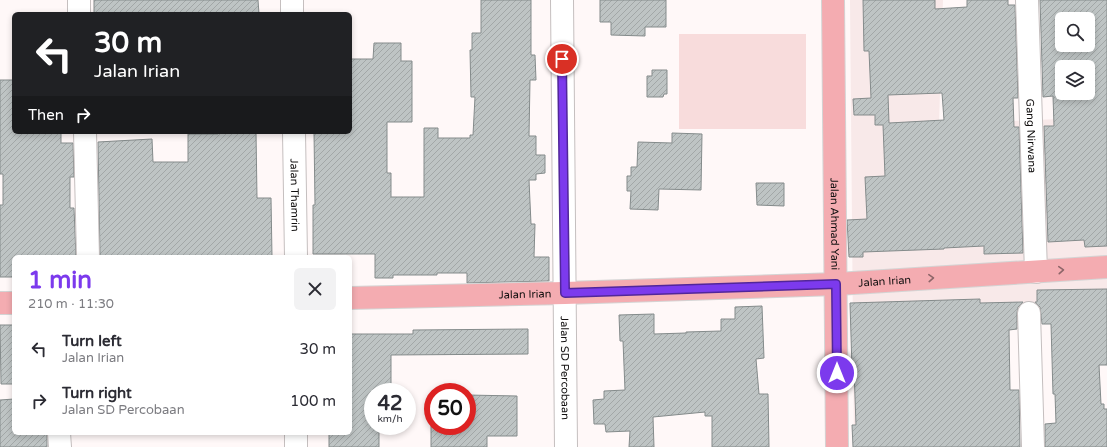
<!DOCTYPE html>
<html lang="en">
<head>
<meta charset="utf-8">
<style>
	body { margin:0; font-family:"Varela Round",sans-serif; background:#f2f2f3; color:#2b2b33; height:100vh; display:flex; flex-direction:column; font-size:15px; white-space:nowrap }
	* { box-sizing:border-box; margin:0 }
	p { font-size:13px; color:#7c7c81 }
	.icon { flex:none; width:22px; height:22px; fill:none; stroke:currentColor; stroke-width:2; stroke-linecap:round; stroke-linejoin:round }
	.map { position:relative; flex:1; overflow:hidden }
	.panel { position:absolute; left:12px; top:255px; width:340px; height:180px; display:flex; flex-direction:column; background:#fff; border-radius:6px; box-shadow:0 2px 6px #0003 }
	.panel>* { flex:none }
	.top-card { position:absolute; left:12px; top:12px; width:340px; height:122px; border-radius:6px; box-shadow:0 2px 6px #0003; background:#202124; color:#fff; overflow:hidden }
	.controls { position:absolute; left:1055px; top:12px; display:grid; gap:8px }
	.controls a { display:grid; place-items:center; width:40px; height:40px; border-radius:6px; background:#fff; box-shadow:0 2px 6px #0003; font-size:20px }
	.speed { position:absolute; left:364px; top:383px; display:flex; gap:8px; font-size:20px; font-weight:700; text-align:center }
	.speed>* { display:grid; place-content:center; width:52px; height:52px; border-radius:50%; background:#fff; box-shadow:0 2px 6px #0003; line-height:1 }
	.speed small { font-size:10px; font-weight:400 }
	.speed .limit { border:6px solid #d22; background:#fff; color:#111 }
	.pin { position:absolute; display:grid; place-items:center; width:34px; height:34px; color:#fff; margin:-17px; border:2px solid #fff; border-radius:50%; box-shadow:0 1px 4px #0007 }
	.me { position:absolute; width:44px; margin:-22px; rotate:0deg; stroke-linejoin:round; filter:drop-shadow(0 0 3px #0008) }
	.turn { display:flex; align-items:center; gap:14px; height:84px; padding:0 16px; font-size:18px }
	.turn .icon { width:52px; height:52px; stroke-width:2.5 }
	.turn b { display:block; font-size:28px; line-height:34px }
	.then { display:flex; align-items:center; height:38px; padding:0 16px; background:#0003; gap:8px; font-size:15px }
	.round { display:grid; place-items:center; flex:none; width:42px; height:42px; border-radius:6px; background:#f2f2f3 }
	.summary { display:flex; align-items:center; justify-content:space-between; height:68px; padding:0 16px }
	h1 { font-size:24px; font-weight:700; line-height:30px; color:#7c3aed }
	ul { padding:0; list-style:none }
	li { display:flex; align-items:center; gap:12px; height:52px; padding:0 16px }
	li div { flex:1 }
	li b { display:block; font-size:15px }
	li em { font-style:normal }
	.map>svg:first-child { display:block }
	.built { fill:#f8e9e9 }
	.park { fill:#f8dcdc }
	.building { fill:url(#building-hatch); stroke:#848b8b; fill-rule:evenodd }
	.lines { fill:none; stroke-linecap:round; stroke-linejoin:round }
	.minor-casing { stroke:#c5bfbf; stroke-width:24 }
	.major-casing { stroke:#d4d4d4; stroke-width:24 }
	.minor { stroke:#fff; stroke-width:22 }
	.major { stroke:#f4acb1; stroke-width:22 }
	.oneway { stroke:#8e6669 }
	.route-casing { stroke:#51269a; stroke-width:10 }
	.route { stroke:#7c3aed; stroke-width:7 }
	.labels { text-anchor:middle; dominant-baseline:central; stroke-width:3; stroke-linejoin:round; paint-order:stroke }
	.street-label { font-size:11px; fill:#121010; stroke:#fff }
</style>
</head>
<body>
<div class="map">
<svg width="1107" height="447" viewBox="0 0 1107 447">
	<defs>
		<pattern id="building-hatch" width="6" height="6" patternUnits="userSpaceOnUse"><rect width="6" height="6" fill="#bec4c4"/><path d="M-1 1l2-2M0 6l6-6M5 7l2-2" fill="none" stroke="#a2a7a7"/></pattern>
	</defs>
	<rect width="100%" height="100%" fill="#fff8f8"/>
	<polygon class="built" points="850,0 943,0 939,124 1107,117 1107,320 908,325 854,447"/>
	<rect class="park" x="679" y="34" width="127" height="95"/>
	<g class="building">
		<polygon points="94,0 258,0 259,14 94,14"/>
		<polygon points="481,0 531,0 531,55 535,55 536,80 530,80 529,136 536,136 536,155 545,155 545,173 536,174 536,180 529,180 531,224 535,224 534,257 549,257 549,281 467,283 467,273 437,273 437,275 393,275 393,278 375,278 375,254 313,254 313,205 315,205 314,132 350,132 350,59 373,59 374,43 401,43 401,61 412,61 412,122 387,122 387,173 391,173 391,197 424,197 424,128 438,128 438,138 470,138 470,135 473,135 475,97 471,97 470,50 472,50 472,33 481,33"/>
		<polygon points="600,0 666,0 666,27 645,27 645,36 611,35 611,22 600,22"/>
		<path d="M863 0H935V9L967 7V0H1008V5H1015L1018 98H1013L1014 127H1019L1023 253 984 254V246L944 248V249L863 252V257H849L847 220 867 219 865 177 885 176 883 125H875V115H854L853 99 871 98 869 51H864ZM942 93 944 120 889 123 888 95Z"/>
		<path d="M1040 0H1107V246L1085 247 1084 240 1048 242 1044 126H1054L1053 96 1043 97ZM1062 19H1088V45H1062ZM1062 67H1088V93H1062Z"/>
		<polygon points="652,70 667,70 667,94 664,94 663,97 647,97 647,76 652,76"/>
		<polygon points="0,80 14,80 14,132 61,132 61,143 73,143 74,177 70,177 70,208 74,208 76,257 14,257 14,277 0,277 0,205 3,205 3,174 0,174"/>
		<polygon points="224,132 256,132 257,198 271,198 272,257 100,257 98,142 152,139 153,162 188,162 188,134 218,134 218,133"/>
		<polygon points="672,133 702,134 701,190 659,189 658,210 630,209 631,191 627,191 627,176 631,176 631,167 637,167 638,142 672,143"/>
		<polygon points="756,183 784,183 784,206 757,205"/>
		<polygon points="1107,289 1107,365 1099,365 1101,404 1104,404 1104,409 1107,409 1107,447 1045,447 1045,424 1056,423 1055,394 1053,394 1051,324 1042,324 1040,307 1035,302 1037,302 1037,290"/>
		<polygon points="980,299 980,303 1023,302 1018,307 1017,313 1017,329 1009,330 1010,390 1019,390 1020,447 853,447 852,425 856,425 854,369 852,369 850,303"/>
		<polygon points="762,306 764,358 756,359 759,394 768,394 769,447 712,447 712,416 705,416 705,412 653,417 654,447 629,447 630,431 606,432 605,424 594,424 593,400 604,399 604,391 625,390 623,341 620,341 619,315 654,314 654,334 686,333 686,332 721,331 721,319 735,319 735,307"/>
		<polygon points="0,325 14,325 14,384 1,384"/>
		<polygon points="528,329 528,354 391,355 391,392 373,392 373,426 379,426 379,447 329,447 329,433 350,433 350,334 413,334 413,330"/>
		<polygon points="467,395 517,396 517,436 487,436 487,447 431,447 431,426 467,426"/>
		<polygon points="14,399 14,433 47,433 47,447 0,447 0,400"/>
	</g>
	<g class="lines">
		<defs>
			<g id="minor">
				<polyline points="79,0 79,14"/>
				<polyline points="292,0 292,14"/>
				<path id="s1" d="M562 0 566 447"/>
				<path id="s2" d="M1027 0 1036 272"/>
				<polyline points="85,132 88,257"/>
				<path id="s3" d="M294 132 296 257"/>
				<polyline points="1029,313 1033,447"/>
				<polyline points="59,433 60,447"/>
				<polyline points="296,433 296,447"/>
			</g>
			<g id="major">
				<path id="s4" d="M833 0 837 447"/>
				<path id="s5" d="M350 298 565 293 837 284 1107 267"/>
				<polyline points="0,303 14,303"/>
			</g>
		</defs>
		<use href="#minor" class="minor-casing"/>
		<use href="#major" class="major-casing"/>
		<use href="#minor" class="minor"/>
		<use href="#major" class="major"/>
	</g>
	<defs><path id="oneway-chevron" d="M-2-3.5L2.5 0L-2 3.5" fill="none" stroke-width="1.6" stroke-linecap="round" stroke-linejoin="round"/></defs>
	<g class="oneway">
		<use href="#oneway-chevron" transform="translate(1061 270) rotate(-4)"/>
		<use href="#oneway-chevron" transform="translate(931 278) rotate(-3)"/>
	</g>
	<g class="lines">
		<defs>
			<polyline id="route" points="562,59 565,293 836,284 837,373"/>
		</defs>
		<use href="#route" class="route-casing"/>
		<use href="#route" class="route"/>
	</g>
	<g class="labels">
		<g class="street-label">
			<text stroke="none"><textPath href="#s2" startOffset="136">Gang Nirwana</textPath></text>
			<text stroke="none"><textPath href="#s3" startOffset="63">Jalan Thamrin</textPath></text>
			<text stroke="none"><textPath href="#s4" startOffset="224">Jalan Ahmad Yani</textPath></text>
			<text stroke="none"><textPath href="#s5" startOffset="535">Jalan Irian</textPath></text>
			<text stroke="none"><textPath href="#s5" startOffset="175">Jalan Irian</textPath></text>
			<text stroke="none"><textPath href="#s1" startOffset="368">Jalan SD Percobaan</textPath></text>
		</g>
	</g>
</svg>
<div class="controls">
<a><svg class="icon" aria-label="search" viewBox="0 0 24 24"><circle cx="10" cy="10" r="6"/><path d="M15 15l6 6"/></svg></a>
<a><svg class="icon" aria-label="layers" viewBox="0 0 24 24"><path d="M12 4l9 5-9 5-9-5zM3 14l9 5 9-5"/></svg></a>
</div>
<div class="speed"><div>42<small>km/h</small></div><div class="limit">50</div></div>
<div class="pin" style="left:562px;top:59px;background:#d93025"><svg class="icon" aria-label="arrive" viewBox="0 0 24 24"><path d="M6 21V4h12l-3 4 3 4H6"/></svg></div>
<svg class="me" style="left:837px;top:373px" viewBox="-20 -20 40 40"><circle r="17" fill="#7c3aed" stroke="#fff" stroke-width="3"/><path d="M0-11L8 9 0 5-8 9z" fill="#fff"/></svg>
<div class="top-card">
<div class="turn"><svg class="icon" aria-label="left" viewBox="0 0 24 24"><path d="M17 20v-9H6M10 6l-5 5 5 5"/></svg><div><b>30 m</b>Jalan Irian</div></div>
<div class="then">Then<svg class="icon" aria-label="right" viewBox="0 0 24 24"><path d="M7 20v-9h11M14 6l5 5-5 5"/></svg></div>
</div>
<section class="panel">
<div class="summary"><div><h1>1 min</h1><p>210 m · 11:30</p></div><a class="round"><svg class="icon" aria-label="close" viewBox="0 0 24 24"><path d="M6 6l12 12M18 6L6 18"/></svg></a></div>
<ul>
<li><svg class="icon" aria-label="left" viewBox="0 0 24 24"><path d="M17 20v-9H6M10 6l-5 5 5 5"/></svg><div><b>Turn left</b><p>Jalan Irian</p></div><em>30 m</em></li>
<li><svg class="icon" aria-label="right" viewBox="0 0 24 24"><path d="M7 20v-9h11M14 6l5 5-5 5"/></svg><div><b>Turn right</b><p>Jalan SD Percobaan</p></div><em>100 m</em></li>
</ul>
</section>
</div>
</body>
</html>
